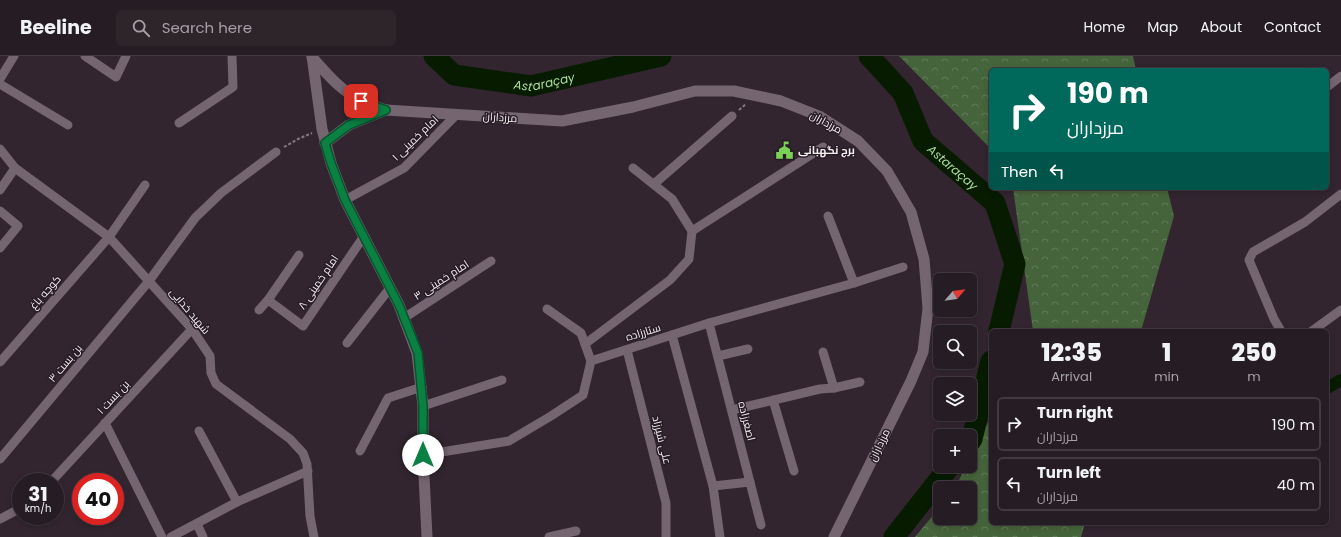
<!DOCTYPE html>
<html lang="en">
<head>
<meta charset="utf-8">
<style>
	body { margin:0; font-family:Poppins,Cairo,sans-serif; background:#2e252b; color:#f1f3f6; height:100vh; display:flex; flex-direction:column; font-size:15px; white-space:nowrap }
	* { box-sizing:border-box; margin:0 }
	p { font-size:13px; color:#a4a1a6 }
	.icon { flex:none; width:22px; height:22px; fill:none; stroke:currentColor; stroke-width:2; stroke-linecap:round; stroke-linejoin:round }
	.map { position:relative; flex:1; overflow:hidden }
	.drawer { position:absolute; left:989px; top:273px; width:340px; height:196px; display:flex; flex-direction:column; background:#261c23; border-radius:6px; box-shadow:0 2px 6px #0003,0 0 0 1px #423a41 }
	.drawer>* { flex:none }
	.guide { position:absolute; left:989px; top:12px; width:340px; height:122px; border-radius:6px; box-shadow:0 2px 6px #0003,0 0 0 1px #423a41; background:#00695c; color:#fff; overflow:hidden }
	.needle { width:26px; rotate:61deg }
	.controls { position:absolute; left:933px; top:217px; display:grid; gap:8px }
	.controls a { display:grid; place-items:center; width:44px; height:44px; border-radius:6px; background:#261c23; box-shadow:0 2px 6px #0003,0 0 0 1px #423a41; font-size:20px }
	.speed { position:absolute; left:12px; top:417px; display:flex; gap:8px; font-size:20px; font-weight:700; text-align:center }
	.speed>* { display:grid; place-content:center; width:52px; height:52px; border-radius:50%; background:#261c23; box-shadow:0 2px 6px #0003,0 0 0 1px #423a41; line-height:1 }
	.speed small { font-size:10px; font-weight:400 }
	.speed .limit { border:6px solid #d22; background:#fff; color:#111 }
	.pin { position:absolute; display:grid; place-items:center; width:34px; height:34px; color:#fff; margin:-17px; border-radius:8px; box-shadow:0 2px 6px #0006 }
	.me { position:absolute; width:44px; margin:-22px; rotate:0deg; stroke-linejoin:round; filter:drop-shadow(0 0 3px #0008) }
	.turn { display:flex; align-items:center; gap:14px; height:84px; padding:0 12px; font-size:18px }
	.turn .icon { width:52px; height:52px; stroke-width:2.5 }
	.turn b { display:block; font-size:28px; line-height:34px }
	.then { display:flex; align-items:center; height:38px; padding:0 12px; background:#0003; gap:8px; font-size:15px }
	.eta { display:flex; justify-content:space-evenly; align-items:center; height:68px; text-align:center }
	.eta b { font-size:24px; font-weight:800; line-height:28px }
	ul { padding:0; list-style:none }
	li { display:flex; align-items:center; gap:12px; height:54px; margin:0 8px 6px; padding:0 4px; border:2px solid #423a41; border-radius:6px }
	li div { flex:1 }
	li b { display:block; font-size:15px }
	li em { font-style:normal }
	header { display:flex; align-items:center; gap:24px; box-sizing:border-box; height:56px; padding:0 20px; background:#261c23; border-bottom:1px solid #423a41 }
	header strong { font-size:19px }
	nav { display:flex; gap:22px; margin-inline-start:auto; font-size:14px }
	.search { width:280px; height:36px; background:#2e252b; display:flex; align-items:center; gap:10px; box-sizing:border-box; padding:0 14px; border-radius:6px; color:#a4a1a6; font-size:15px }
	.map>svg:first-child { display:block }
	.forest { fill:url(#forest-crowns) }
	.lines { fill:none; stroke-linecap:round; stroke-linejoin:round }
	.canal { stroke:#071b01; stroke-width:12 }
	.river { stroke:#071b01; stroke-width:21 }
	.path { stroke:#867a83; stroke-width:2; stroke-dasharray:3 2; stroke-linecap:butt }
	.minor { stroke:#746570; stroke-width:9 }
	.tertiary { stroke:#746570; stroke-width:11 }
	.route-casing { stroke:#07532c; stroke-width:10 }
	.route { stroke:#0b8043; stroke-width:7 }
	.labels { text-anchor:middle; dominant-baseline:central; stroke-width:3; stroke-linejoin:round; paint-order:stroke }
	.street-label { font-size:11px; fill:#f6edf3; stroke:#281c25 }
	.poi-label { font-size:11px; font-weight:bold; fill:#f6edf3; stroke:#281c25; text-anchor:start }
	.water-label { font-size:12px; font-style:italic; fill:#aadb99; stroke:#281c25 }
</style>
</head>
<body>
<header>
<strong>Beeline</strong>
<div class="search"><svg class="icon" aria-label="search" viewBox="0 0 24 24"><circle cx="10" cy="10" r="6"/><path d="M15 15l6 6"/></svg>Search here</div>
<nav><a>Home</a><a>Map</a><a>About</a><a>Contact</a></nav>
</header>
<div class="map">
<svg width="1341" height="481" viewBox="0 0 1341 481">
	<defs>
		<pattern id="forest-crowns" width="20" height="18" patternUnits="userSpaceOnUse"><rect width="20" height="18" fill="#46643b"/><path d="M2 6a3 3 0 1 1 6 0M12 15a3 3 0 1 1 6 0" fill="none" stroke="#617a58"/></pattern>
	</defs>
	<rect width="100%" height="100%" fill="#32252f"/>
	<g class="forest">
		<polygon points="899,0 1133,0 1136,14 991,14 991,93"/>
		<polygon points="1013,132 1167,132 1174,160 1141,275 1033,275"/>
		<polygon points="991,360 991,467 1085,467 1081,481 915,481 940,451 940,462 970,462 970,432 955,432 966,410 970,410 970,403"/>
	</g>
	<g class="lines">
		<polyline class="canal" points="1327,332 1341,324"/>
		<g class="river">
			<path id="s1" d="M434 0 454 19 531 30 661 0"/>
			<path id="s2" d="M869 0 903 37 923 85 995 147 1015 208 999 275"/>
			<polyline points="970,386 972,383 991,305"/>
			<polyline points="894,481 950,410"/>
		</g>
		<g class="path">
			<polyline points="739,54 746,48"/>
			<polyline points="284,91 298,83 312,77"/>
		</g>
		<g class="minor">
			<polyline points="85,0 116,21 126,0"/>
			<polyline points="0,23 14,0"/>
			<polyline points="0,28 68,69"/>
			<polyline points="1327,31 1341,20"/>
			<polyline points="179,67 233,31 232,0"/>
			<polyline points="0,93 15,112 109,181 192,273 210,300 211,317 216,328 290,383 303,397 307,408 310,460 314,481"/>
			<polyline points="654,128 732,60"/>
			<polyline points="0,134 15,112"/>
			<polyline points="345,144 404,112 457,58"/>
			<polyline points="0,155 18,170 0,192"/>
			<polyline points="828,160 854,227"/>
			<polyline points="692,175 823,91"/>
			<polyline points="268,244 303,270 364,180"/>
			<polyline points="547,253 581,277 591,305"/>
			<polyline points="259,254 268,244 299,199"/>
			<polyline points="404,262 491,205"/>
			<polyline points="709,267 761,469"/>
			<polyline points="1281,275 1274,263 1249,204 1253,196 1305,166 1341,138"/>
			<polyline points="1312,275 1341,254"/>
			<polyline points="672,279 713,430 720,481"/>
			<polyline points="347,287 390,232"/>
			<polyline points="585,288 670,224 689,203 692,175 672,143 633,112"/>
			<polyline points="627,294 666,447 666,481"/>
			<polyline points="823,296 834,332"/>
			<polyline points="718,300 748,293"/>
			<polyline points="591,305 709,267 854,227 903,211"/>
			<polyline points="0,306 109,181 145,129"/>
			<polyline points="773,344 794,415"/>
			<polyline points="423,350 502,324"/>
			<polyline points="732,354 820,333 834,332 860,326"/>
			<polyline points="105,367 162,481"/>
			<polyline points="199,375 237,446"/>
			<polyline points="360,395 388,342 422,331"/>
			<polyline points="423,399 509,385 551,360 583,339 591,305"/>
			<polyline points="0,403 149,225 195,162 221,137 276,96"/>
			<polyline points="51,426 192,273"/>
			<polyline points="713,430 750,426"/>
			<polyline points="0,463 21,452"/>
			<polyline points="197,468 203,481"/>
			<polyline points="171,481 237,446 308,415"/>
			<polyline points="549,481 576,475"/>
		</g>
		<g class="tertiary">
			<polyline points="312,0 322,73 331,107 345,144 399,249 417,297 423,350 423,399 427,481"/>
			<path d="M312 1C327 18 342 36 362 45 369 49 378 51 386 54L349 69 325 87"/>
			<polyline points="386,54 562,65 633,51 695,35 734,35 781,45 819,60 858,85 887,115 911,156 924,203 928,252 923,296 911,325 834,481"/>
		</g>
	</g>
	<g class="lines">
		<defs>
			<polyline id="route" points="361,45 386,54 349,69 325,87 331,107 345,144 399,249 418,297 423,350 423,399"/>
		</defs>
		<use href="#route" class="route-casing"/>
		<use href="#route" class="route"/>
	</g>
	<defs>
		<symbol id="civic-bare" viewBox="-9 -9 18 18"><path d="M-.6-6.5H3V-4.5H.6V-3L4-1V1h2V6H-6V1h2V-1L-.6-3ZM-1.2 2.5V6h2.4V2.5Z" fill="#7ad156" stroke="#281c25" stroke-width="2.5" paint-order="stroke"/></symbol>
	</defs>
	<g fill-rule="evenodd">
		<use href="#civic-bare" x="772" y="82" width="25" height="25"/>
	</g>
	<g class="labels">
		<g class="street-label">
			<text transform="translate(500 61) rotate(4)">مرزداران</text>
			<text transform="translate(826 66) rotate(29)">مرزداران</text>
			<text transform="translate(415 82) rotate(-44)">امام خمینی ۱</text>
			<text transform="translate(441 224) rotate(-33)">امام خمینی ۳</text>
			<text transform="translate(318 226) rotate(-56)">امام خمینی ۸</text>
			<text transform="translate(45 236) rotate(-49)">کوچه باغ</text>
			<text transform="translate(190 255) rotate(50)">شهید خدایی</text>
			<text transform="translate(643 276) rotate(-17)">ستارزاده</text>
			<text transform="translate(65 307) rotate(-50)">بن بست ۳</text>
			<text transform="translate(113 341) rotate(-47)">بن بست ۱</text>
			<text transform="translate(747 365) rotate(76)">اصغرزاده</text>
			<text transform="translate(662 384) rotate(76)">علی شیرزاد</text>
			<text transform="translate(879 389) rotate(-64)">مرزداران</text>
		</g>
		<g class="poi-label">
			<text x="798" y="94">برج نگهبانی</text>
		</g>
		<g class="water-label">
			<text stroke="none"><textPath href="#s1" startOffset="119">Astaraçay</textPath></text>
			<text stroke="none"><textPath href="#s2" startOffset="142">Astaraçay</textPath></text>
		</g>
	</g>
</svg>
<div class="controls">
<a><svg class="needle" viewBox="-14 -14 28 28"><path d="M0-13l5 13h-10z" fill="#e53935"/><path d="M0 13l5-13h-10z" fill="#a4a1a6"/></svg></a>
<a><svg class="icon" aria-label="search" viewBox="0 0 24 24"><circle cx="10" cy="10" r="6"/><path d="M15 15l6 6"/></svg></a>
<a><svg class="icon" aria-label="layers" viewBox="0 0 24 24"><path d="M12 4l9 5-9 5-9-5zM3 14l9 5 9-5"/></svg></a>
<a>+</a>
<a>−</a>
</div>
<div class="speed"><div>31<small>km/h</small></div><div class="limit">40</div></div>
<div class="pin" style="left:361px;top:45px;background:#d93025"><svg class="icon" aria-label="arrive" viewBox="0 0 24 24"><path d="M6 21V4h12l-3 4 3 4H6"/></svg></div>
<svg class="me" style="left:423px;top:399px" viewBox="-20 -20 40 40"><circle r="19" fill="#fff"/><path d="M0-13L10 11 0 6-10 11z" fill="#0b8043"/></svg>
<div class="guide">
<div class="turn"><svg class="icon" aria-label="right" viewBox="0 0 24 24"><path d="M7 20v-9h11M14 6l5 5-5 5"/></svg><div><b>190 m</b>مرزداران</div></div>
<div class="then">Then<svg class="icon" aria-label="left" viewBox="0 0 24 24"><path d="M17 20v-9H6M10 6l-5 5 5 5"/></svg></div>
</div>
<section class="drawer">
<div class="eta">
<div><b>12:35</b><p>Arrival</p></div>
<div><b>1</b><p>min</p></div>
<div><b>250</b><p>m</p></div>
</div>
<ul>
<li><svg class="icon" aria-label="right" viewBox="0 0 24 24"><path d="M7 20v-9h11M14 6l5 5-5 5"/></svg><div><b>Turn right</b><p>مرزداران</p></div><em>190 m</em></li>
<li><svg class="icon" aria-label="left" viewBox="0 0 24 24"><path d="M17 20v-9H6M10 6l-5 5 5 5"/></svg><div><b>Turn left</b><p>مرزداران</p></div><em>40 m</em></li>
</ul>
</section>
</div>
</body>
</html>
